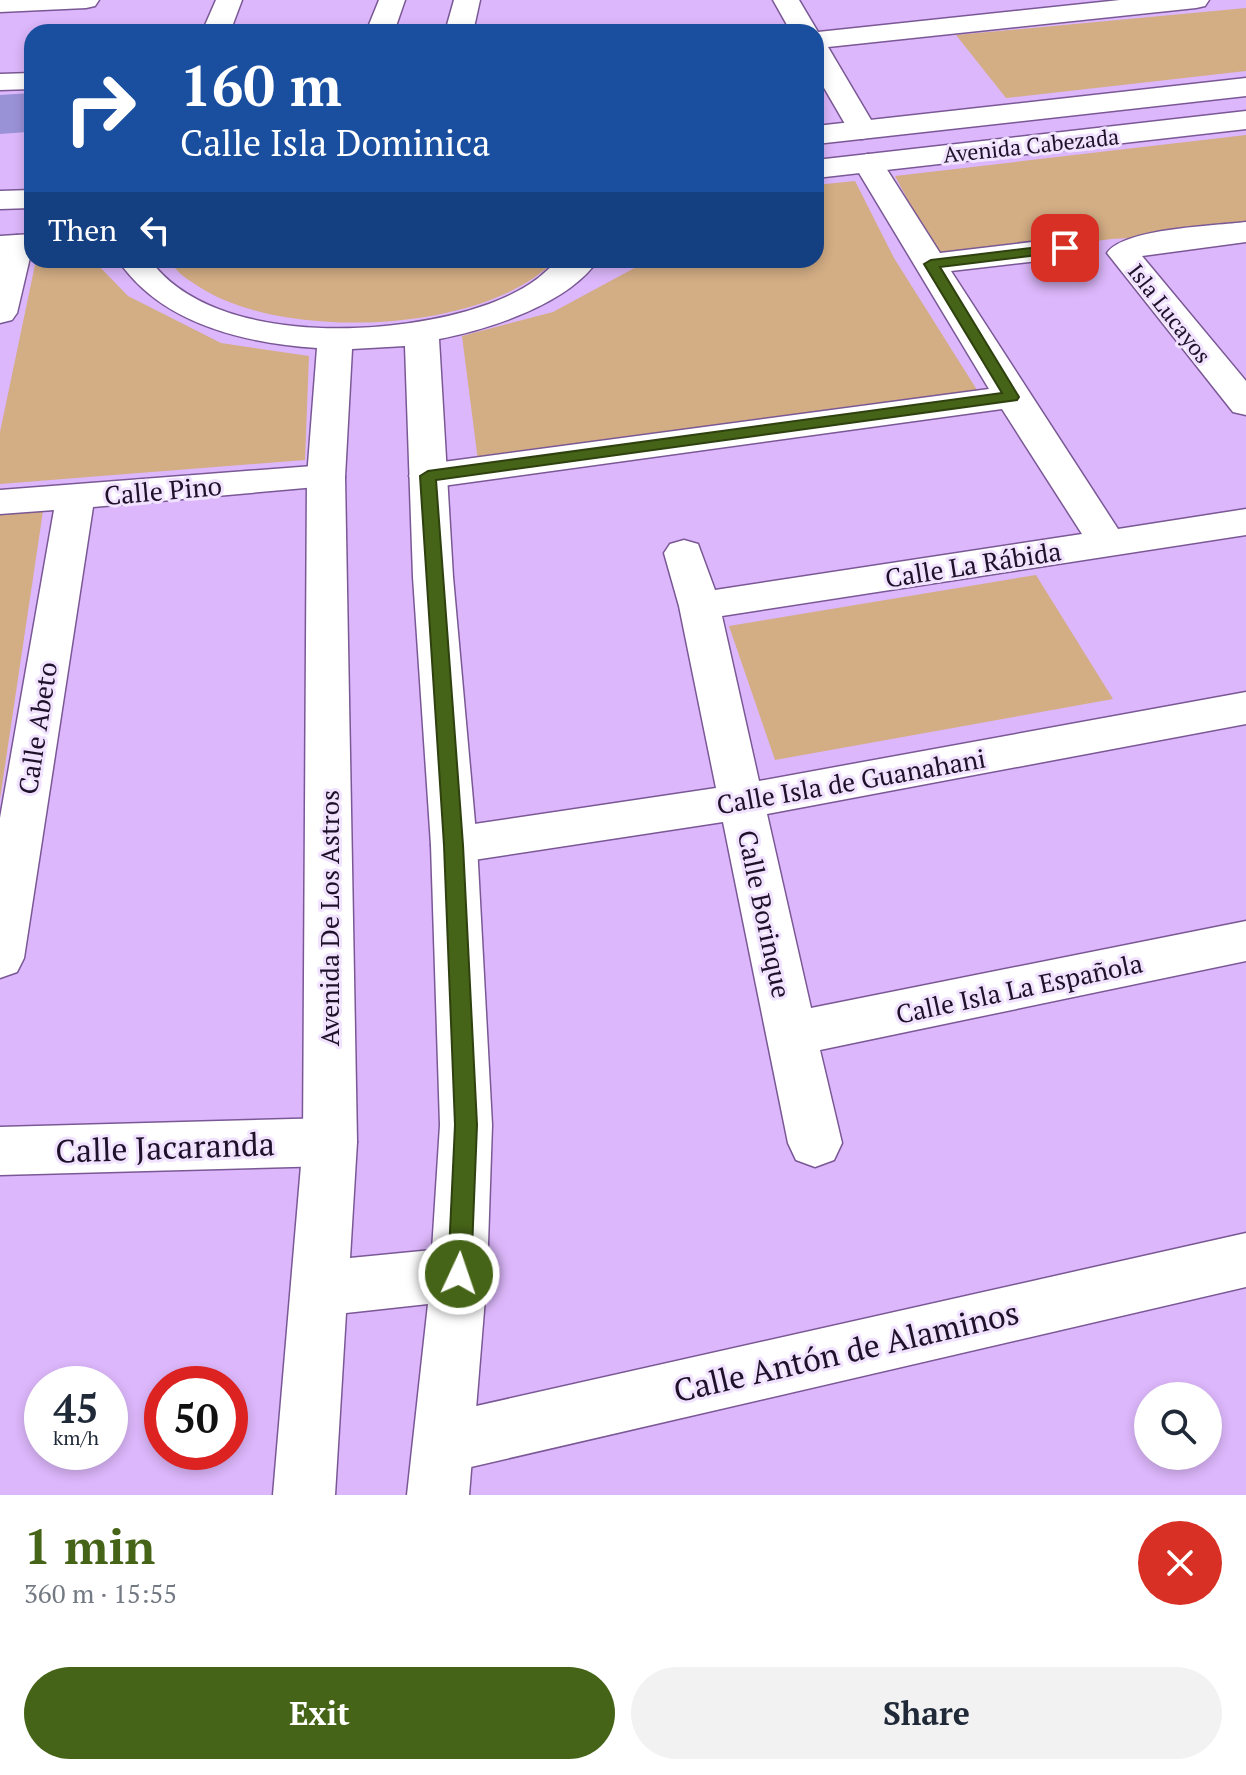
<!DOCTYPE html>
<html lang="en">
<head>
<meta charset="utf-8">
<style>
	body { margin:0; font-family:"PT Serif",serif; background:#f2f2f3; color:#1f2937; height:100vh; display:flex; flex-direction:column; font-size:30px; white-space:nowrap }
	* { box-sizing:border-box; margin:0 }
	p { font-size:26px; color:#747a83 }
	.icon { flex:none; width:44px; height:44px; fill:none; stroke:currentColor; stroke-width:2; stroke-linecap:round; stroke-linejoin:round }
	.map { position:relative; height:1495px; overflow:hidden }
	.details { display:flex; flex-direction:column; background:#fff; flex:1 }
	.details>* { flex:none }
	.hud { position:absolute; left:24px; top:24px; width:800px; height:244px; border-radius:24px; box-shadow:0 4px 12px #0003; background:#1a4fa0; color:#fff; overflow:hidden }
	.tools { position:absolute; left:1134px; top:1382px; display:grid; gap:16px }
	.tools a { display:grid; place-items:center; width:88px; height:88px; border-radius:50%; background:#fff; box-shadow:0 4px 12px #0003; font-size:40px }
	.speed { position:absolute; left:24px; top:1366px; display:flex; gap:16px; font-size:40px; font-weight:700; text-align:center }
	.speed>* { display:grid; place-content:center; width:104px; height:104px; border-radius:50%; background:#fff; box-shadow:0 4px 12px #0003; line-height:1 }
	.speed small { font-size:20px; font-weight:400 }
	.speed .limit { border:12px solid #d22; background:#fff; color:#111 }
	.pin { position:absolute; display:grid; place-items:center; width:68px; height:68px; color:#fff; margin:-34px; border-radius:16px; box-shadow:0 4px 12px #0006 }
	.me { position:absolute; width:88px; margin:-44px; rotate:3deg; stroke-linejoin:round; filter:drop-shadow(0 0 6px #0008) }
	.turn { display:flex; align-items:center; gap:28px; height:168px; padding:0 24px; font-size:36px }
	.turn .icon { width:104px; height:104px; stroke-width:2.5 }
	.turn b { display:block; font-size:56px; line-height:68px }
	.then { display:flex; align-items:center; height:76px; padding:0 24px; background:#0003; gap:16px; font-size:30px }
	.round { display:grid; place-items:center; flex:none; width:84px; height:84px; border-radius:42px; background:#f2f2f3 }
	.head { display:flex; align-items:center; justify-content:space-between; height:136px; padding:0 24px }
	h1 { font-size:48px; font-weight:600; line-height:60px; color:#466417 }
	.action { display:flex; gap:16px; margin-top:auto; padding:16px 24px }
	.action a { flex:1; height:92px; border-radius:48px; background:#466417; color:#fff; font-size:32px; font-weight:600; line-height:92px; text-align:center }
	.action a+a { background:#f2f2f3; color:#1f2937 }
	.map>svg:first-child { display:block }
	.green { fill:#d3ad84 }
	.building { fill:#9a92d7 }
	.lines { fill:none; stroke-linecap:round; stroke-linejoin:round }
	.minor-casing { stroke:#7a5895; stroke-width:3 }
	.tertiary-casing { stroke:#7a5895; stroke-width:3 }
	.secondary-casing { stroke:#7a5895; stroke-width:3 }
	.minor { fill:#fff; fill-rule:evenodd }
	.tertiary { fill:#fff; fill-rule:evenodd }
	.secondary { fill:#fff; fill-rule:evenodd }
	.route { fill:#466417; stroke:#2e410f; stroke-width:2 }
	.labels { text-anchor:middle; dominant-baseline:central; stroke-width:6; stroke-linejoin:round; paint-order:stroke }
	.far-street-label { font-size:22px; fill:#1f112a; stroke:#f1e3ff }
	.street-label { font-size:26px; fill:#1f112a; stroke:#f1e3ff }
	.near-street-label { font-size:32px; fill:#1f112a; stroke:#f1e3ff }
</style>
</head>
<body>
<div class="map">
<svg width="1246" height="1495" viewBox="0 0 1246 1495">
	<rect width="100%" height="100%" fill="#dcb7fb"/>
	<g class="green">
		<polygon points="1246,8 1246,71 1006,98 956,35"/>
		<polygon points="1246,135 1246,228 1201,234 1112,239 940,260 895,176"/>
		<polygon points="855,181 894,258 977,390 478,461 462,336 553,312 640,265 676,260 816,260 816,185"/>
		<polygon points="36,260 93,260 128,296 221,343 309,356 305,460 0,484 0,432"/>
		<path d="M169 260H555C484 334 285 341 201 288 187 279 178 274 169 260Z"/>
		<polygon points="43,511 0,799 0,515"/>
		<polygon points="1036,575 1113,699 775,760 729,626"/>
	</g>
	<polygon class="building" points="32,93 32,113 27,132 0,134 0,95"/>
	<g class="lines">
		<defs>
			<g id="minor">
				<polygon points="0,0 99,0 95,6 86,8 0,12"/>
				<polygon points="216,0 242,0 230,32 202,32"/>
				<polygon points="773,0 799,0 818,32 1120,0 1209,0 1205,6 1196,8 828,47 877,130 872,136 862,139 852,136 816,74 816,32 791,32"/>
				<polygon points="32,73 32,89 0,90 0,74"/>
				<polygon points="868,154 879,157 940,253 1065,238 1076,241 1081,248 1076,255 1065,258 951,271 1118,529 1246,509 1246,535 722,616 759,781 1246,692 1246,724 767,814 811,1008 1246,921 1246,961 820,1050 842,1143 834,1160 815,1167 796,1160 788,1143 723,822 454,863 438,858 431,845 438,832 454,827 716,788 679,606 664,553 670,544 684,540 698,544 715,590 1082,534 1002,409 428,488 415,484 409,476 415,468 428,464 989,389 853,163 857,157"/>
				<path d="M1246 222V242L1142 256 1246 381V415L1233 412 1107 253C1124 228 1215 226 1246 222Z"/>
				<polygon points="17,235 28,238 32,249 17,313 12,320 0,323 0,249 6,238"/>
				<polygon points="326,465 339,469 345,477 339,485 93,507 24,958 17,972 0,978 0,818 54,510 0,514 0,490"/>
				<polygon points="330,1118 349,1125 357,1142 349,1159 330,1166 0,1175 0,1127"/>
				<polygon points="1246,1233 1246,1287 445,1473 424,1464 415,1443 424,1422 445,1413"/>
			</g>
			<g id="tertiary">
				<polygon points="379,0 405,0 394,32 366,32"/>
				<polygon points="454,0 480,0 473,32 445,32"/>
				<polygon points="32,190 32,208 0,209 0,191"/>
				<polygon points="32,234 32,254 0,256 0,236"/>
			</g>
			<g id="secondary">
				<polygon points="1246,78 1246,96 816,144 816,126"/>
				<polygon points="1246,111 1246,129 816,178 816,160"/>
				<path d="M118 260H150C214 348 399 337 489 304 505 298 524 289 537 279 545 273 553 263 562 260 571 257 588 260 598 260 568 304 490 329 439 339L453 577 477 845 492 1125 487 1274 469 1495H407L428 1304 346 1313 335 1495H273L303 1142 307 477 317 348C244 343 161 324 118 260ZM405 346 413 577 431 845 440 1125 432 1250 350 1258 357 1142 345 477 352 349Z"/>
			</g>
		</defs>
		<use href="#minor" class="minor-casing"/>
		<use href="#tertiary" class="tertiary-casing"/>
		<use href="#secondary" class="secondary-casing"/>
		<use href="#minor" class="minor"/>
		<use href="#tertiary" class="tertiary"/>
		<use href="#secondary" class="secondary"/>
	</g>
	<polygon class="route" points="1065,244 1072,248 1070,251 940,267 1019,397 1017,400 436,480 463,845 477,1125 471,1274 467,1281 459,1285 451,1281 448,1274 455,1125 444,845 420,476 428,471 1002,393 924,264 931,260"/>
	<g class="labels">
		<g class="far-street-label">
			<text transform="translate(1031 145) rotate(-6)">Avenida Cabezada</text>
			<text transform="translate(1170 313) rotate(52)">Isla Lucayos</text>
		</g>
		<g class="street-label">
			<text transform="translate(163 490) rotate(-5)">Calle Pino</text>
			<text transform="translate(973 564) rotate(-9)">Calle La Rábida</text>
			<text transform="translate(37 728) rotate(-81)">Calle Abeto</text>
			<text transform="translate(851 781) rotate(-10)">Calle Isla de Guanahani</text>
			<text transform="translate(765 914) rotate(78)">Calle Borinque</text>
			<text transform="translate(329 918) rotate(-90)">Avenida De Los Astros</text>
			<text transform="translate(1019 988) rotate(-12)">Calle Isla La Española</text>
		</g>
		<g class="near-street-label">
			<text transform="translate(165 1147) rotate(-2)">Calle Jacaranda</text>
			<text transform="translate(846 1351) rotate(-13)">Calle Antón de Alaminos</text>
		</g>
	</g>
</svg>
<div class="tools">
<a><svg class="icon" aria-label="search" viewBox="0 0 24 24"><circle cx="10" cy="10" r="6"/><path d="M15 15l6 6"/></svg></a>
</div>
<div class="speed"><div>45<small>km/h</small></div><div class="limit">50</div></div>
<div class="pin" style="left:1065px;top:248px;background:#d93025"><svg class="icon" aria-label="arrive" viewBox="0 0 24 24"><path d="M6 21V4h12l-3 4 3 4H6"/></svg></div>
<svg class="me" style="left:459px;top:1274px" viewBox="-20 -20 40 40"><circle r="17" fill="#466417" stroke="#fff" stroke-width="3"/><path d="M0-11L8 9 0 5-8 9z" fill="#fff"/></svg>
<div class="hud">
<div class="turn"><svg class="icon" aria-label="right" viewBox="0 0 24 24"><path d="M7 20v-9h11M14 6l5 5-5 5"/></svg><div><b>160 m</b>Calle Isla Dominica</div></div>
<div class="then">Then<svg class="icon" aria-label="left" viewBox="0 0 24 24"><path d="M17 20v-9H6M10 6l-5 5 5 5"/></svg></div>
</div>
</div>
<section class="details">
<div class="head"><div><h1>1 min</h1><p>360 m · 15:55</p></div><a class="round" style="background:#d93025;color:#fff"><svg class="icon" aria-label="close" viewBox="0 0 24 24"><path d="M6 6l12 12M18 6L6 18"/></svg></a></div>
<div class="action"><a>Exit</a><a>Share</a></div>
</section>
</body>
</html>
